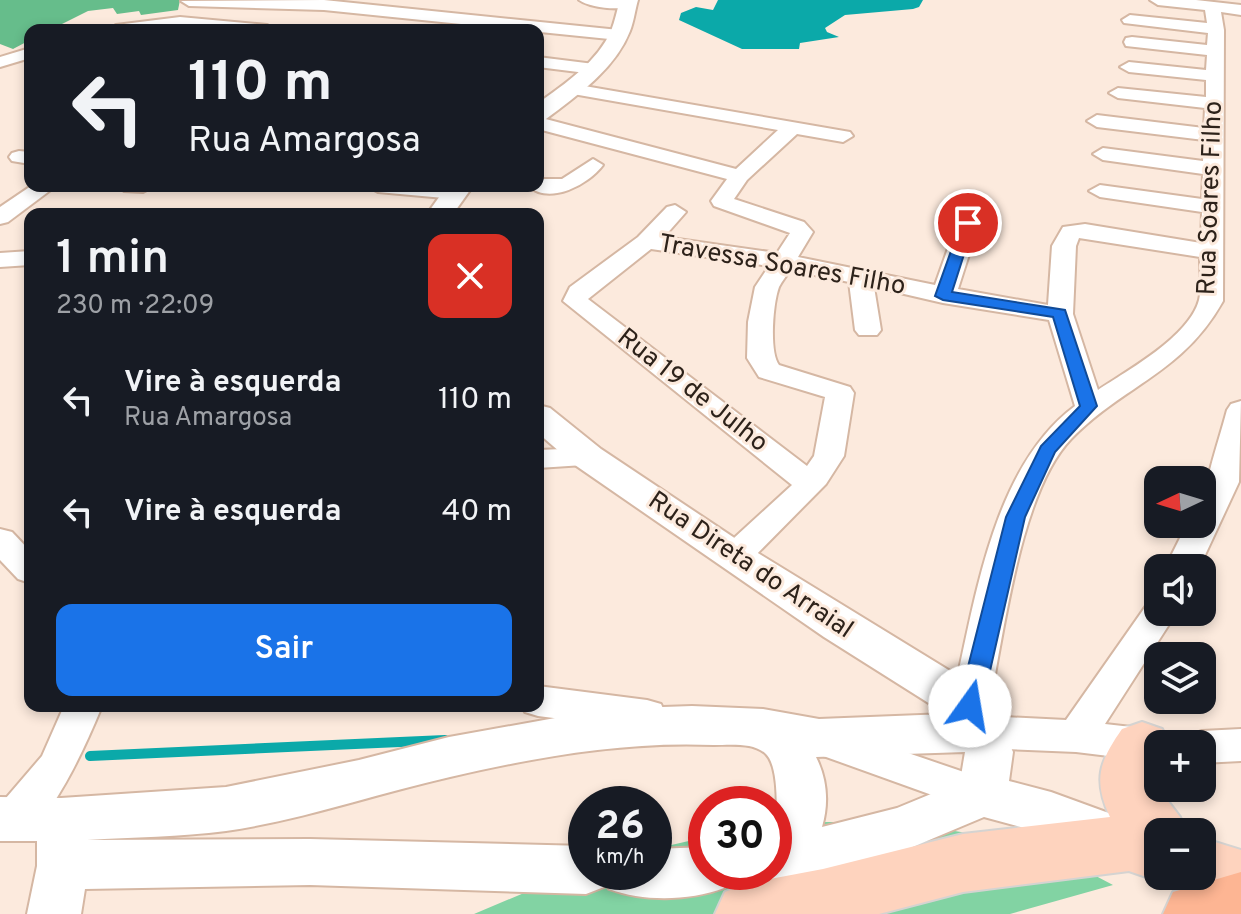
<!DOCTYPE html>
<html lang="pt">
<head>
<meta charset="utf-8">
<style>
	body { margin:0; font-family:Overpass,sans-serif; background:#20242c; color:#f1f3f6; height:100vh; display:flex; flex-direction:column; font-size:30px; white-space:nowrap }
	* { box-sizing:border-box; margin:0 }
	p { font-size:26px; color:#9ea1a6 }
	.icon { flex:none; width:44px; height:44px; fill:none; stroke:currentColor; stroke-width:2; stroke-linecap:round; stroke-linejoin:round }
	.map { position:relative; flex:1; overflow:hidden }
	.details { position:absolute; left:24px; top:208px; width:520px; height:504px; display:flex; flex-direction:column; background:#171b24; border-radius:16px; box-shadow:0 4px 12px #0003 }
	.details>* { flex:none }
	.top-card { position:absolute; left:24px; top:24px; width:520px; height:168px; border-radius:16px; box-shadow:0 4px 12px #0003; background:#171b24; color:#f1f3f6; overflow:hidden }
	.needle { width:52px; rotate:266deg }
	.fabs { position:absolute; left:1144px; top:466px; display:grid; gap:16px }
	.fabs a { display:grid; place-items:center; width:72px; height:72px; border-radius:16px; background:#171b24; box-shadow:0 4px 12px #0003; font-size:40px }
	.speed { position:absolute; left:568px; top:786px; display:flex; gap:16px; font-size:40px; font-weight:700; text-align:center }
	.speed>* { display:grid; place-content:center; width:104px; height:104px; border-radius:50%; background:#171b24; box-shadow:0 4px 12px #0003; line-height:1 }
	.speed small { font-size:20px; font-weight:400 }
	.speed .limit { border:12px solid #d22; background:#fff; color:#111 }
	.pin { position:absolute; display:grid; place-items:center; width:68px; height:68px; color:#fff; margin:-34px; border:4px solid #fff; border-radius:50%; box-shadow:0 2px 8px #0007 }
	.me { position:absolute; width:88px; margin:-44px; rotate:13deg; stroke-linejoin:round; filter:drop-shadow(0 0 6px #0008) }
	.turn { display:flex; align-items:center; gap:28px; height:168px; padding:0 32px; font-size:36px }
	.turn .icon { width:104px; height:104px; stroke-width:2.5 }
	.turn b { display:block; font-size:56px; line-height:68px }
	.round { display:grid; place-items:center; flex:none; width:84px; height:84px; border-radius:16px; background:#20242c }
	.head { display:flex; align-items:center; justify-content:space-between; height:136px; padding:0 32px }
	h1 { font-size:48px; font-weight:600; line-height:60px }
	.action { display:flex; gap:16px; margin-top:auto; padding:16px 32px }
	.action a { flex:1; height:92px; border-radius:16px; background:#1a73e8; color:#fff; font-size:32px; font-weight:600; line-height:92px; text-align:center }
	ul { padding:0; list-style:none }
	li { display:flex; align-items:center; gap:24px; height:112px; padding:0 32px }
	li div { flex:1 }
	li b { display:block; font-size:30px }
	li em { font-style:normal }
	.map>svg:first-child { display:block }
	.green { fill:#82d3a3 }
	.forest { fill:#66bd8b }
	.water { fill:#0ba9a9 }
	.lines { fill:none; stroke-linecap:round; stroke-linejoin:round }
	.stream { stroke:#0ba9a9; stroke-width:10 }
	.minor-casing { stroke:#d5b7a3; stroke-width:4 }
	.tertiary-casing { stroke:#d5b7a3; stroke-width:4 }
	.primary-casing { stroke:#d5d3d1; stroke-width:4 }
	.motorway-casing { stroke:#d5d3d1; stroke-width:4 }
	.minor { fill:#fff; fill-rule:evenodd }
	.tertiary { fill:#fff; fill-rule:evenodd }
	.primary { fill:#fed3be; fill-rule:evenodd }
	.motorway { fill:#fdb593; fill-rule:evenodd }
	.route { fill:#1a73e8; stroke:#114b97; stroke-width:2 }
	.labels { text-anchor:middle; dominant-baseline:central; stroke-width:6; stroke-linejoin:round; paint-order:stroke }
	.street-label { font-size:26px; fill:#2d221a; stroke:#fceadd }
</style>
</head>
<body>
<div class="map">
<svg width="1241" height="914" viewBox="0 0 1241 914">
	<rect width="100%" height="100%" fill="#fceadd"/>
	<polygon class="green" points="774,822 899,822 1035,844 1113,885 1010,914 474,914 543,885 586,872 654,872 654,849 706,837 706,872 774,872"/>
	<polygon class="forest" points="0,0 180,0 178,10 141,15 139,11 117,14 113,8 88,11 50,30 30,30 30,40 13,49 0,44"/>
	<polygon class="water" points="718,0 923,0 919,7 913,9 845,15 825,28 827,32 839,37 800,43 799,49 742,49 679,20 681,13 696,7 713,10"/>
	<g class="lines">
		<polyline class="stream" points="90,756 445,740"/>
		<defs>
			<g id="minor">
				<polygon points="324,0 619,30 627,35 619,40 324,10 189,6 181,1"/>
				<path d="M579 0H630L635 4C624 12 590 8 579 0Z"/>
				<path d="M1150 0H1196L1241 5V15L1221 12 1224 30 1223 301C1182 374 1125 384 1071 439 1020 492 1004 634 989 706L984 716 1066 720 1148 603 1158 600V612H1177L1105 724 1158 730 1172 735 1177 744H1158V762L1076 752 980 748 966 743 961 732 968 720 957 717 951 706C974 609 990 469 1075 406L1049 320 943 303 874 287 881 330 877 335H859L855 330 849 282 790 270C787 275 782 281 779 287 773 303 769 352 779 365L850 387 854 393 844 456 826 484 746 565 734 569 722 565 717 557 722 549 792 485 563 301 570 287 638 237 667 207 675 205 686 212 664 237 777 253 790 233 714 206 711 201 727 179 538 129V117L736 169 778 130 573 94 564 89 573 84 850 132 853 136 843 142 797 134 747 180 734 199 804 222 813 232 798 257 935 285 957 223 960 218H976L979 223 958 289 1048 305 1052 246 1063 227 1085 224 1201 243 1202 212 1100 197 1089 191 1100 185 1202 199 1203 174 1103 160 1093 154 1103 148 1203 161 1204 140 1097 127 1087 121 1097 115 1204 128 1205 108 1118 98 1109 93 1118 88 1206 97V80L1129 72 1120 67 1129 62 1206 70 1207 55 1126 46 1124 42 1126 38 1132 37 1207 45 1208 33 1124 23 1122 20 1130 15 1207 23 1205 10 1158 5ZM1079 238 1200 257C1200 270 1202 288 1199 300 1189 337 1128 370 1098 390L1073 314 1076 246ZM651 249 769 266 755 287 748 322 747 358 759 377 825 397 814 456 807 466 588 299Z"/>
				<polygon points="180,17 267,25 275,30 180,27 108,30 116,25"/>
				<polygon points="30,48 30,58 0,67 0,57"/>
				<polygon points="538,57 594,64 603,69 594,74 538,67"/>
				<polygon points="19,151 30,152 30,164 12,161 9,157 12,153"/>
				<path d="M593 159 603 165C588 185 550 205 528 186H538V179H562Z"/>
				<polygon points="31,186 56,186 8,222 0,224 0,207"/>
				<polygon points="121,186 154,186 143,192 124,191"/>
				<polygon points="367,186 463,188 466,193 455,199 378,192"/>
				<polygon points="30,251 30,265 0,267 0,253"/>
				<path d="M1241 401 1239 482 1199 568H1165L1187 524H1202C1202 486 1217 448 1227 410L1231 404Z"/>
				<polygon points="588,448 599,450 603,457 599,464 538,468 538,450"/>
				<polygon points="0,529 12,532 30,551 30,583 18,579 0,560"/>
				<polygon points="538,686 647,700 661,704 666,715 661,726 647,730 538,716 525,712 522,706 538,706"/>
				<path d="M64 706H102C91 733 46 840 12 838 8 838 4 835 0 834V805L42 756Z"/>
				<polygon points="829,726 996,783 1002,795 996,807 982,813 815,753 809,742 815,731"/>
				<polygon points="1241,729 1241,761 1202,763 1202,744 1184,744 1188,736 1202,731"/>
			</g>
			<g id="tertiary">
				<path d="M620 0H638C635 10 634 21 630 31 615 69 578 95 546 119L538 121V103C565 84 597 62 611 31 615 21 617 10 620 0Z"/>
				<polygon points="447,186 473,186 453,214 427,214"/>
				<path d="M538 405 550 408 601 449 748 547 986 693 1013 752 1009 781 1051 792 1136 823 1143 839 1136 855 1118 862 1047 834 984 817 903 851 787 885 774 886 756 880 752 872H774C774 845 784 772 766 754 754 742 729 745 714 745 625 741 536 757 450 777 375 794 302 820 226 831 180 837 133 837 87 840L310 839 586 846V872H654V849L706 847V872H732L724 888C689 901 644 902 609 889L606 883 604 887 586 894 310 885 85 889 81 914H27L37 866V841H0V797L61 798 226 787 359 760 449 737 605 709 692 706 763 709 819 719 946 714 824 637 575 465 538 433ZM965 752 960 782 897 808 822 827C829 803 827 779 816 757Z"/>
			</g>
			<g id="primary">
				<path d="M1142 722 1162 729 1170 744H1158V788L1180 817 1187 832H1158V876H1172L1158 881 1129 871 963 892 879 914H715L725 892 748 883 823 869 963 834 1110 817C1093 780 1099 762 1122 729Z"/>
				<polygon points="1202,838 1241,850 1241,908 1180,887 1174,876 1202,876"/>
			</g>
			<polygon id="motorway" points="1241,872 1241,914 1163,914 1173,892"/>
		</defs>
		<use href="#minor" class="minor-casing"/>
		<use href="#tertiary" class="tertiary-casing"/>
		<use href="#primary" class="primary-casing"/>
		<use href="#motorway" class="motorway-casing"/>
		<use href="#minor" class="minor"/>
		<use href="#tertiary" class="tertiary"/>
		<use href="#primary" class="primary"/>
		<use href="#motorway" class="motorway"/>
	</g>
	<polygon class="route" points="968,219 974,223 952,292 1065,310 1097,406 1055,452 1025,517 982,706 978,713 970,715 962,713 958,706 1006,517 1041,446 1080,406 1053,317 943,300 935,296 961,223"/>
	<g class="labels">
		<g class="street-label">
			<text transform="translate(1211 198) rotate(-88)">Rua Soares Filho</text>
			<text transform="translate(782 266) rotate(10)">Travessa Soares Filho</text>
			<text transform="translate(692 391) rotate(38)">Rua 19 de Julho</text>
			<text transform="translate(750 566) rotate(34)">Rua Direta do Arraial</text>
		</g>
	</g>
</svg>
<div class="fabs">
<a><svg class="needle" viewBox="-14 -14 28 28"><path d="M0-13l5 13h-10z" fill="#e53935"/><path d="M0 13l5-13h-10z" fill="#9ea1a6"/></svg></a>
<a><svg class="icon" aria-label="sound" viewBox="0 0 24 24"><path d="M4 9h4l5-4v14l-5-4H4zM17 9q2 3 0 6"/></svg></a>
<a><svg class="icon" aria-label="layers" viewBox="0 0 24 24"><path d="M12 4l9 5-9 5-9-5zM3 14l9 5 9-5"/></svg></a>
<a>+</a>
<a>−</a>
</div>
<div class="speed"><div>26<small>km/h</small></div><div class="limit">30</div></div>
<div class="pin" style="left:968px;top:223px;background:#d93025"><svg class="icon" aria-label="arrive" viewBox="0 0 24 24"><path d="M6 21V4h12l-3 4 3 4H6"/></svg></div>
<svg class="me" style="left:970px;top:706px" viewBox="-20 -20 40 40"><circle r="19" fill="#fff"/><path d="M0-13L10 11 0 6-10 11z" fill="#1a73e8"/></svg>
<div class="top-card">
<div class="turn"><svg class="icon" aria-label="left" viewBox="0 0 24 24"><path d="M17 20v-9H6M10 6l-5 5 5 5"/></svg><div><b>110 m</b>Rua Amargosa</div></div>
</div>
<section class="details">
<div class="head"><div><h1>1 min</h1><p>230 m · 22:09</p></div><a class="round" style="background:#d93025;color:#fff"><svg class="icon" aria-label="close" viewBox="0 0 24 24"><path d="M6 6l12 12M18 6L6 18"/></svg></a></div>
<ul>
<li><svg class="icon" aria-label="left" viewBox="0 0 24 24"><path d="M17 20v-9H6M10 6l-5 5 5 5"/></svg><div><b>Vire à esquerda</b><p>Rua Amargosa</p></div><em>110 m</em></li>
<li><svg class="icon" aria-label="left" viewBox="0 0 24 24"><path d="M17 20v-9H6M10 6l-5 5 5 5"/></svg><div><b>Vire à esquerda</b></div><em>40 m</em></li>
</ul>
<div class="action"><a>Sair</a></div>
</section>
</div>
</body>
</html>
